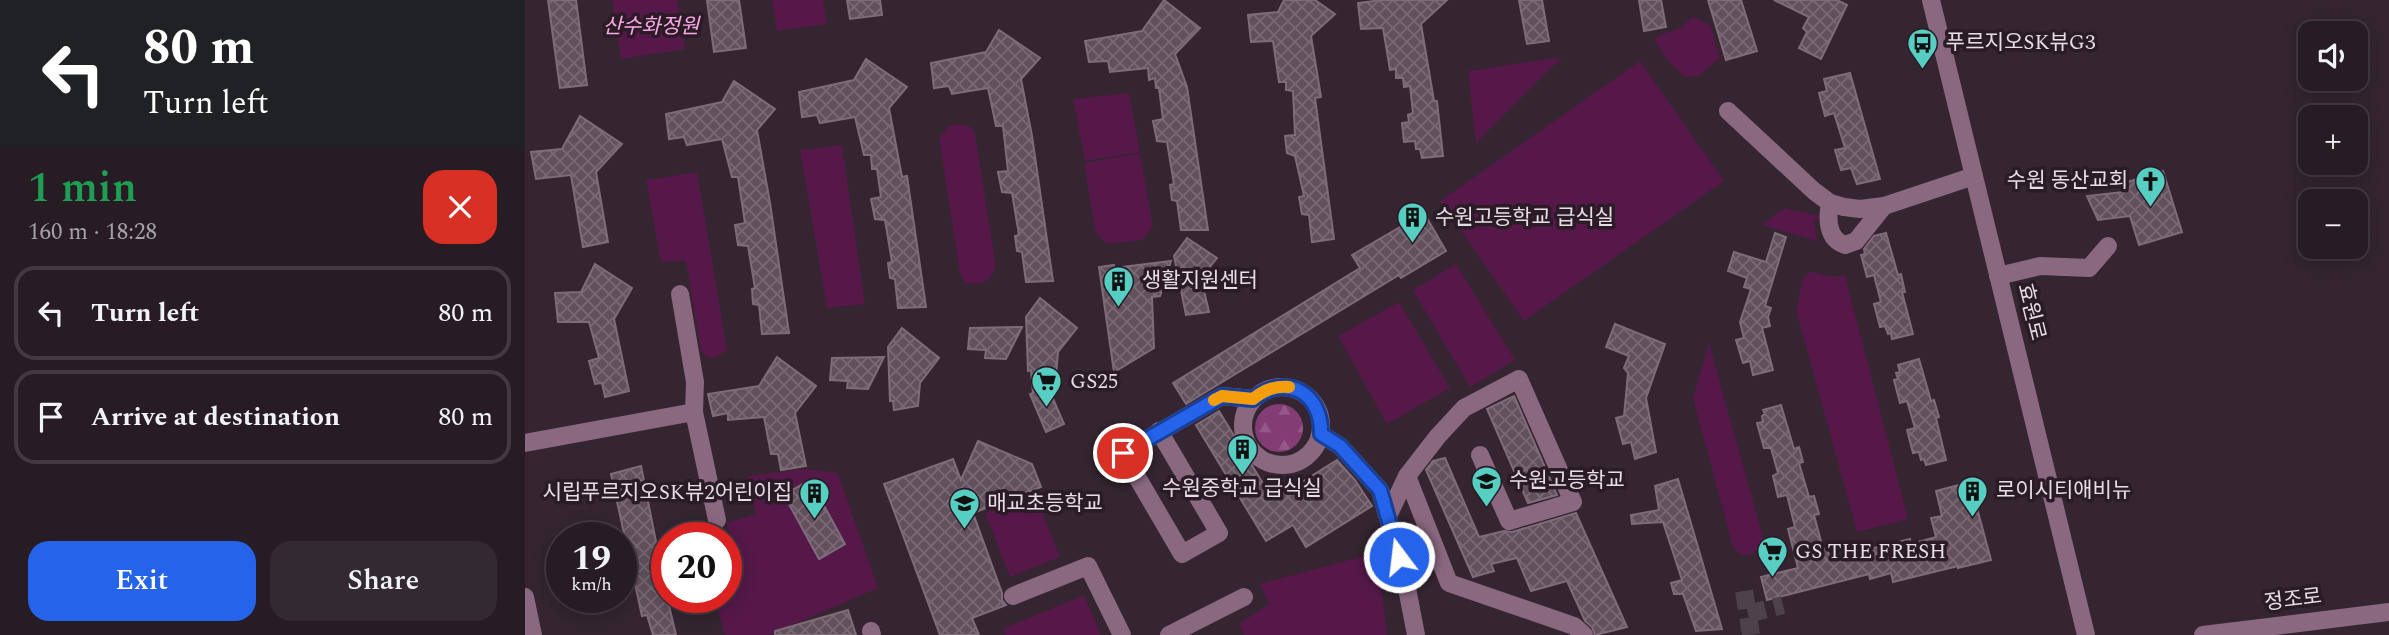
<!DOCTYPE html>
<html lang="en">
<head>
<meta charset="utf-8">
<style>
	body { margin:0; font-family:Spectral,"Noto Sans KR",serif; background:#332931; color:#f1f3f6; height:100vh; display:flex; flex-direction:column; font-size:26px; white-space:nowrap }
	* { box-sizing:border-box; margin:0 }
	p { font-size:23px; color:#a4a1a6 }
	.icon { flex:none; width:38px; height:38px; fill:none; stroke:currentColor; stroke-width:2; stroke-linecap:round; stroke-linejoin:round }
	.map { position:relative; flex:1; overflow:hidden }
	.drawer { display:flex; flex-direction:column; background:#271c24; width:525px }
	.drawer>* { flex:none }
	.hud { background:#202124; color:#fff; overflow:hidden }
	.tools { position:absolute; left:1773px; top:21px; display:grid; gap:14px }
	.tools a { display:grid; place-items:center; width:70px; height:70px; border-radius:14px; background:#271c24; box-shadow:0 4px 18px #0003,0 0 0 2px #433a41; font-size:35px }
	.speed { position:absolute; left:21px; top:522px; display:flex; gap:14px; font-size:35px; font-weight:700; text-align:center }
	.speed>* { display:grid; place-content:center; width:91px; height:91px; border-radius:50%; background:#271c24; box-shadow:0 4px 18px #0003,0 0 0 2px #433a41; line-height:1 }
	.speed small { font-size:18px; font-weight:400 }
	.speed .limit { border:10px solid #d22; background:#fff; color:#111 }
	.pin { position:absolute; display:grid; place-items:center; width:60px; height:60px; color:#fff; margin:-30px; border:4px solid #fff; border-radius:50%; box-shadow:0 2px 7px #0007 }
	.me { position:absolute; width:77px; margin:-38px; rotate:345deg; stroke-linejoin:round; filter:drop-shadow(0 0 5px #0008) }
	.turn { display:flex; align-items:center; gap:24px; height:147px; padding:0 28px; font-size:32px }
	.turn .icon { width:91px; height:91px; stroke-width:2.5 }
	.turn b { display:block; font-size:49px; line-height:60px }
	.round { display:grid; place-items:center; flex:none; width:74px; height:74px; border-radius:21px; background:#332931 }
	.overview { display:flex; align-items:center; justify-content:space-between; height:119px; padding:0 28px }
	h1 { font-size:42px; font-weight:600; line-height:52px; color:#1e9e55 }
	.button { display:flex; gap:14px; margin-top:auto; padding:14px 28px }
	.button a { flex:1; height:80px; border-radius:21px; background:#2563eb; color:#fff; font-size:28px; font-weight:600; line-height:80px; text-align:center }
	.button a+a { background:#332931; color:#f1f3f6 }
	ul { padding:0; list-style:none }
	li { display:flex; align-items:center; gap:21px; height:94px; margin:0 14px 10px; padding:0 14px; border:4px solid #433a41; border-radius:21px }
	li div { flex:1 }
	li b { display:block; font-size:26px }
	li em { font-style:normal }
	main { display:flex; flex:1; min-height:0 }
	.map>svg:first-child { display:block }
	.green { fill:#551849 }
	.forest { fill:url(#forest-firs) }
	.building { fill:url(#building-cross-hatch); stroke:#7f6c79; stroke-width:2 }
	.lines { fill:none; stroke-linecap:round; stroke-linejoin:round }
	.minor-tunnel { stroke:#4f414b; stroke-width:18; stroke-dasharray:18 9; stroke-linecap:butt }
	.minor { stroke:#8a6880; stroke-width:18 }
	.route-casing { stroke:#184099; stroke-width:18 }
	.route { stroke:#2563eb; stroke-width:12 }
	.slow { stroke:#f59e0b; stroke-width:12 }
	.labels { text-anchor:middle; dominant-baseline:central; stroke-width:7; stroke-linejoin:round; paint-order:stroke }
	.park-label { font-size:21px; font-style:italic; fill:#f8a7e2; stroke:#2a1b26 }
	.poi-label { font-size:21px; fill:#e7dde4; stroke:#2a1b26; text-anchor:start }
	.street-label { font-size:21px; fill:#e7dde4; stroke:#2a1b26 }
</style>
</head>
<body>
<main>
<section class="drawer">
<div class="hud">
<div class="turn"><svg class="icon" aria-label="left" viewBox="0 0 24 24"><path d="M17 20v-9H6M10 6l-5 5 5 5"/></svg><div><b>80 m</b>Turn left</div></div>
</div>
<div class="overview"><div><h1>1 min</h1><p>160 m · 18:28</p></div><a class="round" style="background:#d93025;color:#fff"><svg class="icon" aria-label="close" viewBox="0 0 24 24"><path d="M6 6l12 12M18 6L6 18"/></svg></a></div>
<ul>
<li><svg class="icon" aria-label="left" viewBox="0 0 24 24"><path d="M17 20v-9H6M10 6l-5 5 5 5"/></svg><div><b>Turn left</b></div><em>80 m</em></li>
<li><svg class="icon" aria-label="arrive" viewBox="0 0 24 24"><path d="M6 21V4h12l-3 4 3 4H6"/></svg><div><b>Arrive at destination</b></div><em>80 m</em></li>
</ul>
<div class="button"><a>Exit</a><a>Share</a></div>
</section>
<div class="map">
<svg width="1864" height="635" viewBox="0 0 1864 635">
	<defs>
		<pattern id="forest-firs" width="22" height="20" patternUnits="userSpaceOnUse" patternTransform="scale(1.75)"><rect width="22" height="20" fill="#843c74"/><path d="M5 1l3.5 6h-7zM16 11l3.5 6h-7z" fill="#955888"/></pattern>
		<pattern id="building-cross-hatch" width="8" height="8" patternUnits="userSpaceOnUse" patternTransform="scale(1.75)"><rect width="8" height="8" fill="#62515d"/><path d="M0 0l8 8M0 8l8-8" fill="none" stroke="#786a74"/></pattern>
	</defs>
	<rect width="100%" height="100%" fill="#342530"/>
	<g class="green">
		<polygon points="87,0 152,0 160,49 96,59"/>
		<polygon points="247,0 298,0 302,24 252,31"/>
		<polygon points="1167,17 1185,24 1195,58 1173,76 1160,77 1144,62 1129,39 1138,34 1156,28"/>
		<polygon points="1037,57 951,143 943,71"/>
		<polygon points="1115,61 1199,181 999,321 915,201"/>
		<polygon points="604,93 615,152 560,161 548,99"/>
		<path d="M432 124 446 127 450 134 471 267C466 282 455 287 440 282L435 273 414 138 424 126Z"/>
		<polygon points="317,145 340,304 302,308 275,150"/>
		<polygon points="615,153 628,227 617,240 582,244 572,235 570,229 559,163"/>
		<polygon points="172,172 202,350 189,359 179,355 176,350 161,261 136,262 121,180"/>
		<polygon points="1259,208 1300,217 1289,220 1292,241 1237,225"/>
		<polygon points="931,264 990,360 945,387 888,290"/>
		<path d="M1284 272C1299 271 1299 280 1320 275L1383 519 1332 532 1271 310 1278 279Z"/>
		<polygon points="874,302 925,388 862,424 813,336"/>
		<path d="M1184 343 1239 541C1231 556 1215 562 1207 544L1168 398Z"/>
		<polygon points="280,469 313,473 353,588 244,635 200,635 189,597 201,597 201,551 207,548 202,523 231,514 222,476"/>
		<polygon points="510,494 535,557 485,577 460,513"/>
		<polygon points="839,556 855,574 862,635 719,635 714,624 744,604 735,584"/>
		<polygon points="559,595 576,635 481,635 478,629"/>
	</g>
	<circle class="forest" cx="754" cy="428" r="24"/>
	<g class="building">
		<polygon points="23,0 51,0 62,85 35,88"/>
		<polygon points="182,0 214,0 221,48 189,52"/>
		<polygon points="322,0 355,0 357,15 325,19"/>
		<polygon points="639,0 675,28 650,54 662,87 683,230 656,230 652,201 647,200 645,185 649,184 642,142 632,141 628,121 638,119 634,88 631,88 630,78 624,80 623,68 585,72 583,61 564,62 560,41 617,31"/>
		<polygon points="759,0 790,0 810,14 786,36 796,97 790,98 809,239 787,242 784,215 777,214 774,197 779,196 770,156 762,153 760,136 770,135 768,91 761,90 761,82 754,82 748,41 726,42 723,15 753,12"/>
		<polygon points="857,0 922,0 896,24 909,101 912,101 918,156 897,158 895,149 891,149 890,141 879,142 877,123 884,122 883,115 888,113 885,86 879,87 878,78 871,78 871,69 865,70 858,28 836,29 833,3"/>
		<polygon points="994,0 1017,0 1024,41 1002,44"/>
		<polygon points="1114,0 1136,0 1141,27 1119,31"/>
		<polygon points="1183,0 1216,0 1232,51 1201,60"/>
		<polygon points="1249,0 1312,0 1322,5 1296,59 1274,48 1282,32 1278,28 1284,17"/>
		<polygon points="474,30 515,58 496,79 507,136 528,281 501,282 497,252 492,251 490,236 494,235 487,193 477,192 473,172 483,171 478,126 471,126 463,88 427,94 424,86 409,88 406,63 461,52"/>
		<polygon points="341,59 382,87 364,108 377,177 382,176 401,307 373,308 370,279 365,278 363,263 367,262 360,220 350,219 346,199 356,197 352,169 347,169 346,155 339,155 330,117 295,123 292,115 277,117 274,92 329,80"/>
		<polygon points="1325,73 1355,179 1332,184 1326,168 1316,170 1310,150 1320,148 1309,113 1300,116 1294,93 1302,91 1299,79"/>
		<polygon points="209,81 250,109 232,130 245,203 264,333 237,334 234,305 228,304 227,289 230,288 223,246 213,245 210,225 220,223 213,177 207,177 197,139 162,145 159,137 144,139 141,114 197,102"/>
		<polygon points="55,116 97,144 71,172 83,242 58,247 46,175 11,179 6,152 37,149"/>
		<polygon points="1638,171 1657,232 1614,245 1605,216 1573,220 1562,196 1598,192 1596,184"/>
		<polygon points="899,213 921,251 876,278 874,275 661,404 648,383 835,268 827,255"/>
		<polygon points="1250,233 1261,237 1240,306 1246,308 1243,317 1245,326 1237,328 1248,370 1228,375 1225,361 1218,363 1211,340 1219,338 1215,322 1226,289 1219,287 1222,278 1203,271 1209,252 1241,262"/>
		<polygon points="1361,233 1373,275 1376,274 1380,292 1377,292 1388,334 1367,339 1366,333 1363,334 1360,326 1355,327 1349,304 1356,302 1349,275 1342,277 1336,255 1340,254 1339,249 1349,236"/>
		<polygon points="662,238 692,258 676,278 684,312 661,315 649,256"/>
		<polygon points="646,261 635,296 627,297 629,348 589,372 574,267 589,265 589,268"/>
		<polygon points="70,264 107,288 89,319 104,391 80,397 77,383 70,384 64,361 74,358 64,322 33,322 30,293 56,292"/>
		<polygon points="515,298 552,328 533,352 531,376 519,378 539,424 521,432 505,394 508,393 506,370 503,371 501,317"/>
		<polygon points="1090,324 1140,344 1121,398 1131,452 1110,459 1106,442 1098,444 1091,418 1099,416 1103,373 1099,368 1104,356 1081,347"/>
		<polygon points="497,327 481,359 460,358 461,350 443,349 445,328"/>
		<polygon points="377,328 414,358 395,383 393,406 369,410 368,401 365,401 363,347"/>
		<polygon points="252,357 291,386 270,413 281,466 256,470 253,454 246,454 239,417 203,420 203,413 188,416 183,394 234,386"/>
		<polygon points="359,357 343,389 322,388 323,381 305,380 307,358"/>
		<polygon points="1394,359 1406,401 1409,400 1414,417 1411,418 1421,460 1401,465 1399,459 1396,460 1394,452 1388,453 1382,430 1390,428 1382,401 1375,403 1369,380 1373,379 1371,373 1375,372 1373,365"/>
		<polygon points="989,396 1032,495 1003,503 962,409"/>
		<polygon points="1256,405 1269,449 1274,447 1278,462 1274,463 1284,497 1289,496 1294,514 1289,515 1298,549 1302,548 1305,559 1385,539 1386,544 1411,537 1406,518 1417,516 1411,491 1445,482 1466,560 1433,568 1433,566 1368,582 1366,573 1345,579 1344,574 1242,600 1236,577 1273,568 1263,529 1270,527 1262,495 1253,497 1248,476 1253,473 1246,448 1239,448 1232,423 1238,422 1237,416 1240,414 1238,410"/>
		<polygon points="694,411 748,500 812,460 830,480 847,506 781,547 768,525 741,541 671,425"/>
		<polygon points="453,441 507,464 516,487 448,513 477,593 477,600 481,605 447,618 454,635 415,635 359,484 428,459 436,480"/>
		<polygon points="920,458 954,537 979,531 987,532 1051,513 1102,627 1070,635 1067,627 1060,621 1042,581 1006,591 992,558 966,564 969,571 948,577 901,470 908,461"/>
		<polygon points="116,466 142,597 151,635 128,635 122,615 117,616 86,474"/>
		<polygon points="1153,479 1197,629 1171,631 1158,594 1149,594 1146,583 1157,580 1138,522 1107,524 1106,515 1134,510 1130,486"/>
		<polygon points="285,480 320,544 294,559 259,495"/>
		<polygon points="323,610 331,635 250,635 250,631"/>
	</g>
	<g class="lines">
		<g class="minor-tunnel">
			<polyline points="1219,591 1226,635"/>
			<polyline points="1223,614 1258,605"/>
		</g>
		<g class="minor">
			<polyline points="1406,0 1561,635"/>
			<polyline points="1203,111 1289,191 1305,203 1319,207 1335,209 1359,206 1449,176"/>
			<path d="M1305 203C1302 219 1302 239 1320 245L1331 241 1359 206"/>
			<polyline points="1473,276 1515,266 1564,268 1583,246"/>
			<polyline points="155,294 170,382 169,412"/>
			<circle cx="757" cy="426" r="39"/>
			<polyline points="634,431 694,533 657,554 598,453 697,396 728,399"/>
			<polyline points="796,434 815,446 855,490 880,578 891,635"/>
			<polyline points="0,443 169,412 192,520"/>
			<polyline points="882,476 913,436 939,408 994,379 1048,502 984,521 955,455"/>
			<polyline points="863,516 882,476 924,583 1049,626 1059,635"/>
			<polyline points="488,596 563,566 597,635"/>
			<polyline points="0,597 8,635"/>
			<polyline points="346,631 347,635"/>
			<polyline points="644,635 719,597"/>
			<polyline points="1678,635 1864,612"/>
		</g>
	</g>
	<g class="lines">
		<defs>
			<path id="route" d="M598 453 697 396 728 399C761 373 797 392 796 434L815 446 855 490 874 557"/>
		</defs>
		<use href="#route" class="route-casing"/>
		<use href="#route" class="route"/>
		<path class="slow" d="M689 400 697 396 728 399C739 390 749 386 764 387"/>
	</g>
	<defs>
		<symbol id="bus-pin" viewBox="-11 -11 22 30"><path d="M0 17L-7.5 6A9.5 9.5 0 1 1 7.5 6Z" fill="#56cec2" stroke="#2a1b26"/><path d="M-5-6H5V4H4V6H2V4H-2V6H-4V4H-5ZM-3.5-4V0h7V-4ZM-3.5 1.2v1.5H-2V1.2ZM2 1.2v1.5H3.5V1.2Z" fill="#111"/></symbol>
		<symbol id="church-pin" viewBox="-11 -11 22 30"><path d="M0 17L-7.5 6A9.5 9.5 0 1 1 7.5 6Z" fill="#56cec2" stroke="#2a1b26"/><path d="M-1.2-6h2.4v3.5h3.3v2.4h-3.3V6h-2.4V-.1h-3.3v-2.4h3.3Z" fill="#111"/></symbol>
		<symbol id="building-pin" viewBox="-11 -11 22 30"><path d="M0 17L-7.5 6A9.5 9.5 0 1 1 7.5 6Z" fill="#56cec2" stroke="#2a1b26"/><path d="M-4-6H4V6H1V3H-1V6H-4ZM-2.5-4.3h1.7v1.8h-1.7ZM.8-4.3h1.7v1.8H.8ZM-2.5-1h1.7V.8h-1.7ZM.8-1h1.7V.8H.8Z" fill="#111"/></symbol>
		<symbol id="supermarket-pin" viewBox="-11 -11 22 30"><path d="M0 17L-7.5 6A9.5 9.5 0 1 1 7.5 6Z" fill="#56cec2" stroke="#2a1b26"/><path d="M-6-5.5h2.5l.6 2H6L4.5 2H-2.5L-4.4-4H-6ZM-1.5 3.2a1.3 1.3 0 1 0 .1 0ZM3 3.2a1.3 1.3 0 1 0 .1 0Z" fill="#111"/></symbol>
		<symbol id="school-pin" viewBox="-11 -11 22 30"><path d="M0 17L-7.5 6A9.5 9.5 0 1 1 7.5 6Z" fill="#56cec2" stroke="#2a1b26"/><path d="M0-5L7-2L0 1L-7-2ZM-4 1L0 2.5L4 1V4Q0 6-4 4Z" fill="#111"/></symbol>
	</defs>
	<g fill-rule="evenodd">
		<use href="#bus-pin" x="1380" y="26" width="35" height="47"/>
		<use href="#church-pin" x="1608" y="164" width="35" height="47"/>
		<use href="#building-pin" x="870" y="200" width="35" height="47"/>
		<use href="#building-pin" x="576" y="264" width="35" height="47"/>
		<use href="#supermarket-pin" x="504" y="364" width="35" height="47"/>
		<use href="#building-pin" x="700" y="432" width="35" height="47"/>
		<use href="#school-pin" x="944" y="464" width="35" height="47"/>
		<use href="#building-pin" x="1430" y="474" width="35" height="47"/>
		<use href="#building-pin" x="272" y="476" width="35" height="47"/>
		<use href="#school-pin" x="422" y="486" width="35" height="47"/>
		<use href="#supermarket-pin" x="1230" y="534" width="35" height="47"/>
	</g>
	<g class="labels">
		<g class="park-label">
			<text x="126" y="27">산수화정원</text>
		</g>
		<g class="poi-label">
			<text x="1421" y="43">푸르지오SK뷰G3</text>
			<text x="1603" y="181" text-anchor="end">수원 동산교회</text>
			<text x="910" y="218">수원고등학교 급식실</text>
			<text x="617" y="281">생활지원센터</text>
			<text x="545" y="382">GS25</text>
			<text x="984" y="481">수원고등학교</text>
			<text x="717" y="489" text-anchor="middle">수원중학교 급식실</text>
			<text x="1471" y="491">로이시티애비뉴</text>
			<text x="267" y="493" text-anchor="end">시립푸르지오SK뷰2어린이집</text>
			<text x="462" y="504">매교초등학교</text>
			<text x="1270" y="552">GS THE FRESH</text>
		</g>
		<g class="street-label">
			<text transform="translate(1506 312) rotate(76)">효원로</text>
			<text transform="translate(1768 600) rotate(-7)">정조로</text>
		</g>
	</g>
</svg>
<div class="tools">
<a><svg class="icon" aria-label="sound" viewBox="0 0 24 24"><path d="M4 9h4l5-4v14l-5-4H4zM17 9q2 3 0 6"/></svg></a>
<a>+</a>
<a>−</a>
</div>
<div class="speed"><div>19<small>km/h</small></div><div class="limit">20</div></div>
<div class="pin" style="left:598px;top:453px;background:#d93025"><svg class="icon" aria-label="arrive" viewBox="0 0 24 24"><path d="M6 21V4h12l-3 4 3 4H6"/></svg></div>
<svg class="me" style="left:874px;top:557px" viewBox="-20 -20 40 40"><circle r="17" fill="#2563eb" stroke="#fff" stroke-width="3"/><path d="M0-11L8 9 0 5-8 9z" fill="#fff"/></svg>
</div>
</main>
</body>
</html>
